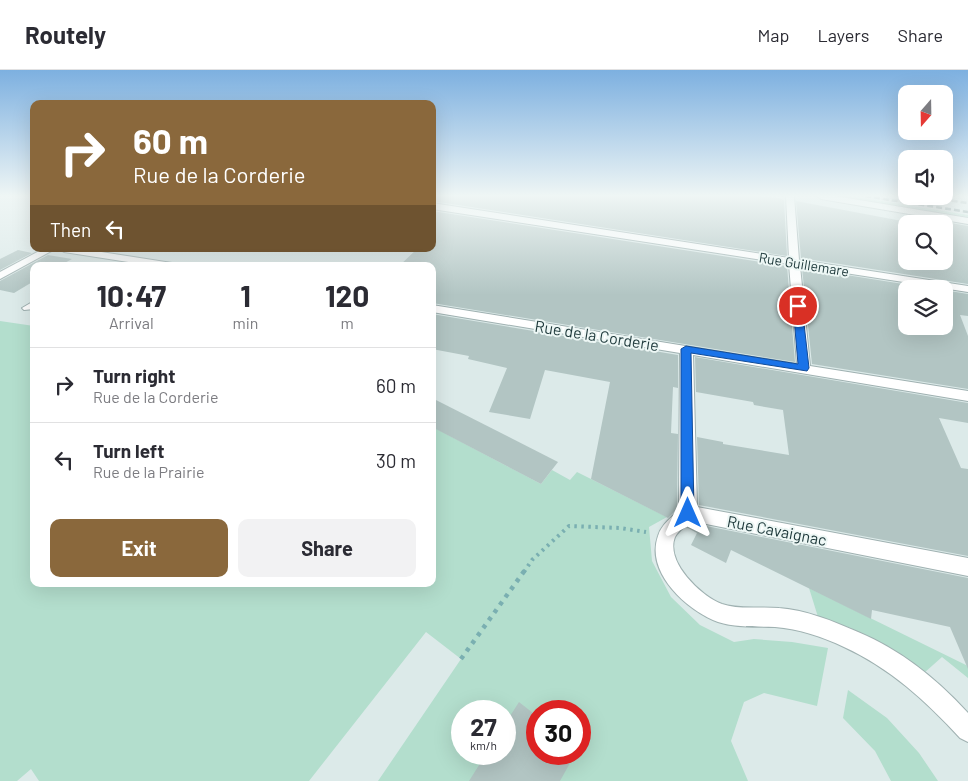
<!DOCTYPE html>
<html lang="en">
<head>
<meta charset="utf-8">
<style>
	body { margin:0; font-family:Barlow,sans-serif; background:#f2f2f3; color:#2b2b33; height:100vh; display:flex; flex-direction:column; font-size:19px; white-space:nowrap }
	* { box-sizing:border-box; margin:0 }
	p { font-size:16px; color:#7c7c81 }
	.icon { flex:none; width:28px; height:28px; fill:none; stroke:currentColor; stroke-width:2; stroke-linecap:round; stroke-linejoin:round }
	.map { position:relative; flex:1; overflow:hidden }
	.side { position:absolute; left:30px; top:192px; width:406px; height:325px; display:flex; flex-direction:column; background:#fff; border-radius:10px; box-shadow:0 5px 20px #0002 }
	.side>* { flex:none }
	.guide { position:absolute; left:30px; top:30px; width:406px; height:152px; border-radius:10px; box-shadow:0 5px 20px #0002; background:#8a683c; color:#fff; overflow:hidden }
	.needle { width:32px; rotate:200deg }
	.fabs { position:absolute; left:898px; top:15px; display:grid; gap:10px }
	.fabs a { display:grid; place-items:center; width:55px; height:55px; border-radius:10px; background:#fff; box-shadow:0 5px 20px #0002; font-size:25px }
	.speed { position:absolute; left:451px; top:630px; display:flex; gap:10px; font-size:25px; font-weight:700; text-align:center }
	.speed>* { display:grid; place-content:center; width:65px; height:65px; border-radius:50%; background:#fff; box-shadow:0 5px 20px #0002; line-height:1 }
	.speed small { font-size:12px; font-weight:400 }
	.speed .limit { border:8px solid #d22; background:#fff; color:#111 }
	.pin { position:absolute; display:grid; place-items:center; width:42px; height:42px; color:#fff; margin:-21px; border:2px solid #fff; border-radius:50%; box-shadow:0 1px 5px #0007 }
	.me { position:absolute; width:55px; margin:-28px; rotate:0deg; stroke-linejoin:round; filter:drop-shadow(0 0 4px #0008) }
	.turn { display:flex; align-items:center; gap:18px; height:105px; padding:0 20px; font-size:22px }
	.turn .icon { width:65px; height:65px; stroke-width:2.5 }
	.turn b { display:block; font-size:35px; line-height:42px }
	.then { display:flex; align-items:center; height:48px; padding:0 20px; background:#0003; gap:10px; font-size:19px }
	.eta { display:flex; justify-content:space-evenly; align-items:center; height:85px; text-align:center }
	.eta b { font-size:30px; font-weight:700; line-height:35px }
	.button { display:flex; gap:10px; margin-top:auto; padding:10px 20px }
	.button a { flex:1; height:58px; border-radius:10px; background:#8a683c; color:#fff; font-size:20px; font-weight:700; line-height:58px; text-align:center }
	.button a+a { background:#f2f2f3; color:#2b2b33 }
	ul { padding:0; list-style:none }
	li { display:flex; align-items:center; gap:15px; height:75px; padding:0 20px; border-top:1px solid #e1e1e2 }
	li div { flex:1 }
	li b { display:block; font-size:19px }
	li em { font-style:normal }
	header { display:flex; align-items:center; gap:30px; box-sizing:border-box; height:70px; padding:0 25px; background:#fff; border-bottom:1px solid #e1e1e2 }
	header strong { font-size:24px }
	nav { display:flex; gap:28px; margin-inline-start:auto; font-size:18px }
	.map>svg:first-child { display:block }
	.green { fill:#b3decd; fill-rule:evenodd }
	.building { fill:#b2c5c3 }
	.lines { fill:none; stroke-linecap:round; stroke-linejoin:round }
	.minor-casing { stroke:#9fb1b1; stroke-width:2 }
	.path-far1 { stroke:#7aafb1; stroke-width:4; stroke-dasharray:2.5 4.5; stroke-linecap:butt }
	.path { stroke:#7aafb1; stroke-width:4.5; stroke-dasharray:4 5.5; stroke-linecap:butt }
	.minor { fill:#fff; fill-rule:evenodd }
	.rail { stroke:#577477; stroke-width:2.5; stroke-dasharray:6 3; stroke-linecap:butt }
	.route { fill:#1a73e8; stroke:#114b97 }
	.labels { text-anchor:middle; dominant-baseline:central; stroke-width:4; stroke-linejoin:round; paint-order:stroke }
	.far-street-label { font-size:14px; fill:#1d383a; stroke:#edf7f5 }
	.street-label { font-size:16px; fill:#1d383a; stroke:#edf7f5 }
</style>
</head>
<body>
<header>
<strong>Routely</strong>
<nav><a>Map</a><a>Layers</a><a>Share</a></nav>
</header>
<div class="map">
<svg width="968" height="711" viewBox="0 0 968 711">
	<rect width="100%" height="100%" fill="#dceae9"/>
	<g class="green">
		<polygon points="834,126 849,126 968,145 968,149"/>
		<path d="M0 251 34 256V514H432L433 357 541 414 552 400 570 410 577 402 667 447 649 457 652 491 671 527 700 555 734 572 754 569 792 572 828 578 817 636 764 623 744 632 731 671 748 711H378L461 589 426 562 309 711H39L31 699 17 711H0ZM462 641H505V684H462ZM538 641H580V684H538Z"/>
		<polygon points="809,518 968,596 968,608 942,587 924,603 851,558 818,547"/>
		<polygon points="848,620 887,648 919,683 938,711 891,711 875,681 843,648"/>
	</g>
	<g class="building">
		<polygon points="432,126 760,126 779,128 784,130 787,186 432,131"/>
		<polygon points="796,131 918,154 906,154 906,191 944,191 944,154 923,154 922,148 968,156 968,214 801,188"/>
		<polygon points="432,141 787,196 795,292 432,233 432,196 399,196 417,179 432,179"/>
		<polygon points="18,180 32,183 0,200 0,189"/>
		<polygon points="48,185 72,189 59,196 34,196 34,211 14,223 0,220 0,211"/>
		<polygon points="802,198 935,219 906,219 906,256 944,256 944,220 968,224 968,246 960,245 968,266 968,319 812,294"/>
		<polygon points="432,244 678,285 678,318 673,317 671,363 678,364 677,439 668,448 591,409 610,312 545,300 530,349 489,342 507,298 468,289 469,286 432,279"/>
		<polygon points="695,287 968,333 968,353 939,348 961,398 968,399 968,486 699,435 697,367 723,372 723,374 789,385 783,340 754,335 753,332 696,322"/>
		<polygon points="432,328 558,392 541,414 432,357"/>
		<polygon points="691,453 968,508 968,599 950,557 872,540 871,549 731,480 726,493 691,475 697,463 686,457"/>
		<polygon points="519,632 538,647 538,684 575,684 560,711 469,711 486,684 505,684 505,654"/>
	</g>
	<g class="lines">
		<defs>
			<g id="minor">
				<path d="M786 126H794L799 190 968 216V222L800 196 810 296 968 321V331L693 285 697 437 968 488V506L691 451C686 455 678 461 675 467 665 492 701 526 722 534 739 540 760 536 779 538 806 540 833 551 858 562 901 580 937 609 968 643V672L960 668C926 631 890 598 844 577 823 567 799 559 775 557 756 556 736 558 718 552 688 541 645 503 658 466 661 455 671 448 679 440L680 283 432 242V235L797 294 789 194 432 139V133L789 188Z"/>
				<polygon points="817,126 835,126 968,148 968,154 821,129"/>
				<polygon points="43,179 55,179 0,209 0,202"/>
				<polygon points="59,179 82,179 172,193 177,196 154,196 64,182"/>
				<polygon points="34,231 34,239 24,240 22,238"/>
			</g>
		</defs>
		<use href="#minor" class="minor-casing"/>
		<polyline class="path-far1" points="524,502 532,490 569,456 620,458 646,462"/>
		<polyline class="path" points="461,589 525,500"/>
		<use href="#minor" class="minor"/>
		<g class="rail">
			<polyline points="865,126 968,142"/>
			<polyline points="916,126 968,133"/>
		</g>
	</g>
	<linearGradient id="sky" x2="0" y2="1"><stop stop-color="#7db0e0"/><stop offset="0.56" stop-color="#eff6f5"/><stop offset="1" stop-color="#eff6f5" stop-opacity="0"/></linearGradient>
	<rect width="968" height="225" fill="url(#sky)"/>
	<polygon class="route" points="798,234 802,236 809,298 807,301 691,283 694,443 692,447 688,449 683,447 681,443 681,279 686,276 798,294 793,236"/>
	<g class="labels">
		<g class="far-street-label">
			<text transform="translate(804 194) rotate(9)">Rue Guillemare</text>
		</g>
		<g class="street-label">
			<text transform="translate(597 265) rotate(9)">Rue de la Corderie</text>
			<text transform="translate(777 460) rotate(11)">Rue Cavaignac</text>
		</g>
	</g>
</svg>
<div class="fabs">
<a><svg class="needle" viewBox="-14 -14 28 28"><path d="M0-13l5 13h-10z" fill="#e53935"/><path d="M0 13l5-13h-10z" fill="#7c7c81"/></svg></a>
<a><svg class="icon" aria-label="sound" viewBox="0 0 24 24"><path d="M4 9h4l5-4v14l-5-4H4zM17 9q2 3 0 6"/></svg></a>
<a><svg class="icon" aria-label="search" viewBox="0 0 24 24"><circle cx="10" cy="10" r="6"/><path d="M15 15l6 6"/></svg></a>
<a><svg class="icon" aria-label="layers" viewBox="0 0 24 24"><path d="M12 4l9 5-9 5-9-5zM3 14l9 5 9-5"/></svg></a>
</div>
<div class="speed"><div>27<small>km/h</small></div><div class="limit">30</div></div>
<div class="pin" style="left:798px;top:236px;background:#d93025"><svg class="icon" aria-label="arrive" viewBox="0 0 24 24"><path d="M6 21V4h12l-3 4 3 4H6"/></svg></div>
<svg class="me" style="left:688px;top:443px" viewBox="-20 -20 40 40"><path d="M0-17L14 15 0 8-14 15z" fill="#1a73e8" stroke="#fff" stroke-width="4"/></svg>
<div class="guide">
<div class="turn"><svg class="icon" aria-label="right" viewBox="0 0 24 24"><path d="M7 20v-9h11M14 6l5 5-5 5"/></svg><div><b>60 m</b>Rue de la Corderie</div></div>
<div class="then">Then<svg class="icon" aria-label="left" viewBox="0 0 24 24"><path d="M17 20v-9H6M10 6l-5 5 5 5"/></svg></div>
</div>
<section class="side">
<div class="eta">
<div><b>10:47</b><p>Arrival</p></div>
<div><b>1</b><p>min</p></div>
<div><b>120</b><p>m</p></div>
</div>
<ul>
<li><svg class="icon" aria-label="right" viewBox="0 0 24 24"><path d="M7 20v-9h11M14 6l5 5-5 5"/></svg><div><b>Turn right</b><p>Rue de la Corderie</p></div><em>60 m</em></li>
<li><svg class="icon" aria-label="left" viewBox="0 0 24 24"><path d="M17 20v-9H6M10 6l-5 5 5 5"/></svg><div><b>Turn left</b><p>Rue de la Prairie</p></div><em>30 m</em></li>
</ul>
<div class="button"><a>Exit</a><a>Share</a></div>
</section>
</div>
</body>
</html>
